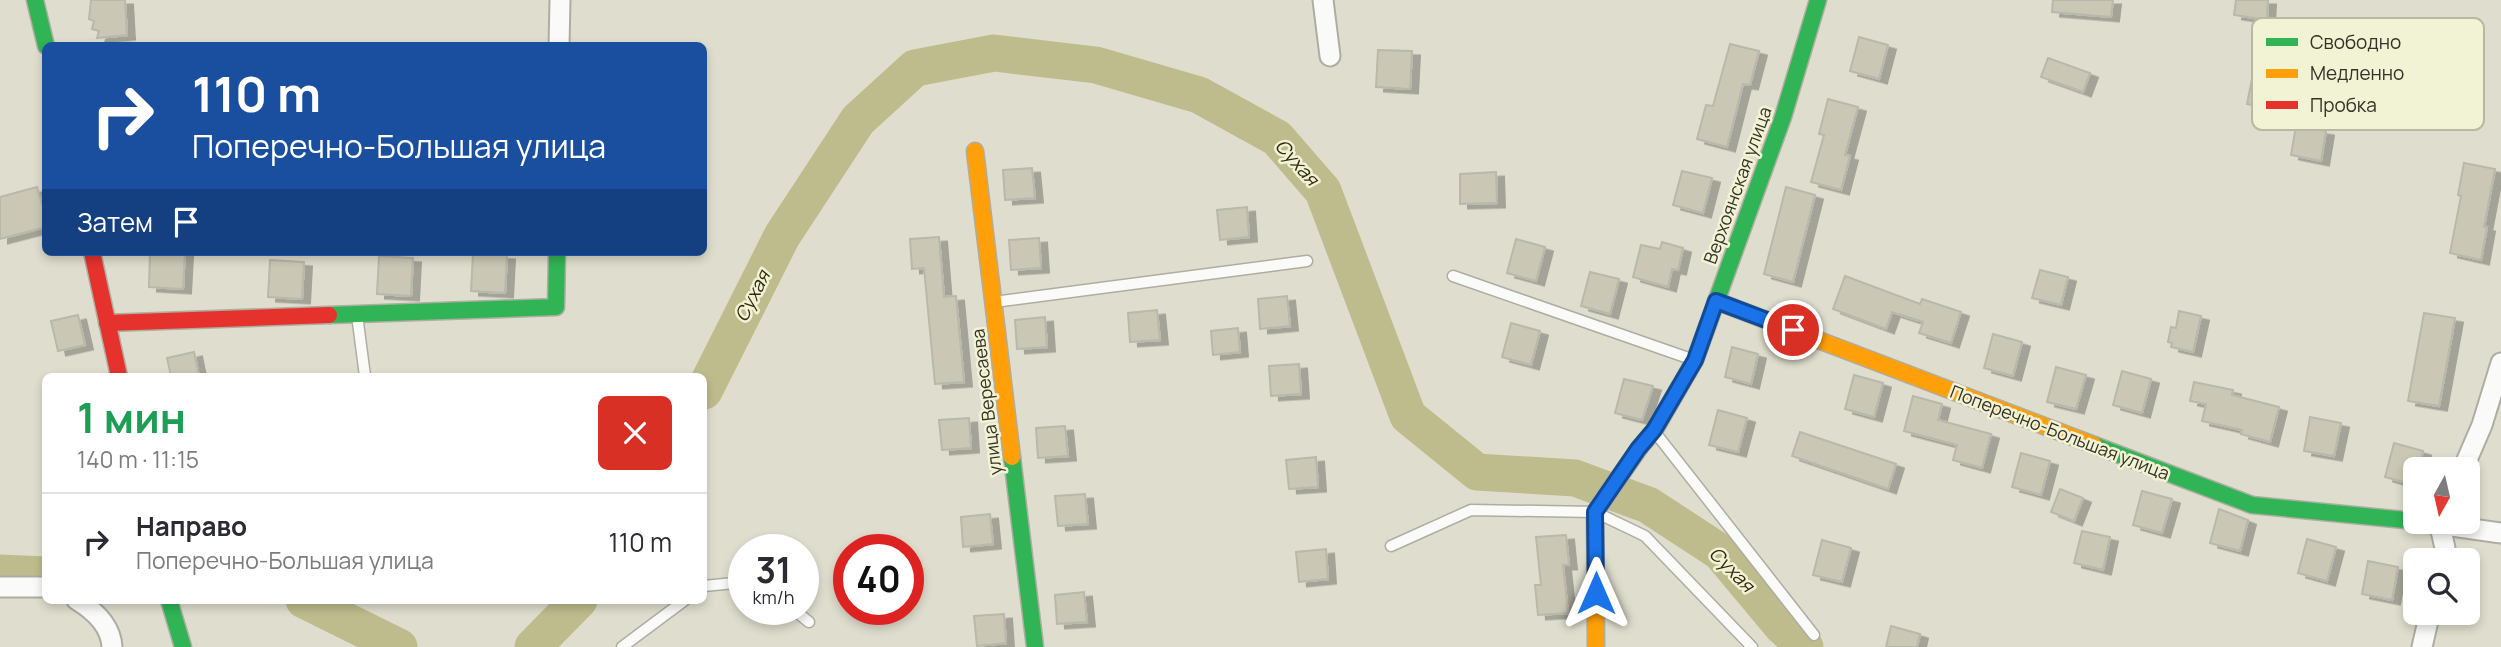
<!DOCTYPE html>
<html lang="ru">
<head>
<meta charset="utf-8">
<style>
	body { margin:0; font-family:Manrope,sans-serif; background:#f7f7f7; color:#2b2b33; height:100vh; display:flex; flex-direction:column; font-size:26px; white-space:nowrap }
	* { box-sizing:border-box; margin:0 }
	p { font-size:23px; color:#7c7c81 }
	.icon { flex:none; width:38px; height:38px; fill:none; stroke:currentColor; stroke-width:2; stroke-linecap:round; stroke-linejoin:round }
	.map { position:relative; flex:1; overflow:hidden }
	.sheet { position:absolute; left:42px; top:373px; width:665px; height:231px; display:flex; flex-direction:column; background:#fff; border-radius:10px; box-shadow:0 4px 10px #0003 }
	.sheet>* { flex:none }
	.banner { position:absolute; left:42px; top:42px; width:665px; height:214px; border-radius:10px; box-shadow:0 4px 10px #0003; background:#1a4fa0; color:#fff; overflow:hidden }
	.needle { width:46px; rotate:188deg }
	.fabs { position:absolute; left:2403px; top:457px; display:grid; gap:14px }
	.fabs a { display:grid; place-items:center; width:77px; height:77px; border-radius:10px; background:#fff; box-shadow:0 4px 10px #0003; font-size:35px }
	.speed { position:absolute; left:728px; top:534px; display:flex; gap:14px; font-size:35px; font-weight:700; text-align:center }
	.speed>* { display:grid; place-content:center; width:91px; height:91px; border-radius:50%; background:#fff; box-shadow:0 4px 10px #0003; line-height:1 }
	.speed small { font-size:18px; font-weight:400 }
	.speed .limit { border:10px solid #d22; background:#fff; color:#111 }
	.pin { position:absolute; display:grid; place-items:center; width:60px; height:60px; color:#fff; margin:-30px; border:4px solid #fff; border-radius:50%; box-shadow:0 2px 7px #0007 }
	.me { position:absolute; width:77px; margin:-38px; rotate:0deg; stroke-linejoin:round; filter:drop-shadow(0 0 5px #0008) }
	.turn { display:flex; align-items:center; gap:24px; height:147px; padding:0 35px; font-size:32px }
	.turn .icon { width:91px; height:91px; stroke-width:2.5 }
	.turn b { display:block; font-size:49px; line-height:60px }
	.then { display:flex; align-items:center; height:66px; padding:0 35px; background:#0003; gap:14px; font-size:26px }
	.round { display:grid; place-items:center; flex:none; width:74px; height:74px; border-radius:10px; background:#f7f7f7 }
	.head { display:flex; align-items:center; justify-content:space-between; height:119px; padding:0 35px }
	h1 { font-size:42px; font-weight:700; line-height:52px; color:#1e9e55 }
	ul { padding:0; list-style:none }
	li { display:flex; align-items:center; gap:21px; height:98px; padding:0 35px; border-top:2px solid #e1e1e2 }
	li div { flex:1 }
	li b { display:block; font-size:26px }
	li em { font-style:normal }
	.map>svg:first-child { display:block }
	.lines { fill:none; stroke-linecap:round; stroke-linejoin:round }
	.river { stroke:#bebc8c; stroke-width:37 }
	.building { fill:#cac8b5; stroke:#b8b8ab; stroke-width:2; filter:url(#shadow) }
	.lane-casing { stroke:#aeada1; stroke-width:13 }
	.street-casing { stroke:#aeada1; stroke-width:23 }
	.fast-casing { stroke:#aeada1; stroke-width:19 }
	.slow-casing { stroke:#aeada1; stroke-width:19 }
	.jam-casing { stroke:#aeada1; stroke-width:19 }
	.lane { stroke:#fafaf8; stroke-width:10 }
	.street { stroke:#fafaf8; stroke-width:19 }
	.fast { stroke:#30b455; stroke-width:16 }
	.slow { stroke:#ff9f0a; stroke-width:16 }
	.jam { stroke:#e5322d; stroke-width:16 }
	.route-casing { stroke:#114b97; stroke-width:18 }
	.route { stroke:#1a73e8; stroke-width:12 }
	.labels { text-anchor:middle; dominant-baseline:central; stroke-width:5; stroke-linejoin:round; paint-order:stroke }
	.street-label { font-size:18px; fill:#343328; stroke:#f2f2d5 }
	.water-label { font-size:19px; font-style:italic; fill:#2e2c10; stroke:#f2f2d5 }
	.key { fill:#f2f2d5; stroke:#b9b9a1; stroke-width:2 }
	.key-label { font-size:19px; fill:#343328 }
</style>
</head>
<body>
<div class="map">
<svg width="2501" height="647" viewBox="0 0 2501 647">
	<defs>
		<filter id="shadow"><feDropShadow dx="8" dy="4.5" stdDeviation="0" flood-color="#0004"/></filter>
	</defs>
	<rect width="100%" height="100%" fill="#dfdece"/>
	<g class="lines">
		<g class="river">
			<polyline points="704,391 782,236 858,120 915,68 994,53 1096,65 1199,95 1277,138 1323,191 1408,416 1477,472 1575,478 1648,505 1720,552 1781,625 1805,647"/>
			<polyline points="0,573 46,575"/>
			<polyline points="304,600 399,647"/>
			<polyline points="533,647 579,600"/>
		</g>
	</g>
	<g class="building">
		<polygon points="91,0 125,0 127,35 97,38 99,31 92,29 94,21 89,19"/>
		<polygon points="2053,0 2113,0 2111,17 2052,12"/>
		<polygon points="2236,0 2268,0 2267,20 2234,15"/>
		<polygon points="2264,19 2288,24 2271,109 2247,104"/>
		<polygon points="1859,37 1888,45 1879,79 1850,71"/>
		<polygon points="1730,44 1759,51 1750,85 1743,84 1727,147 1697,139 1706,105 1713,106"/>
		<polygon points="1378,50 1412,51 1410,89 1376,87"/>
		<polygon points="2048,58 2090,73 2083,92 2041,77"/>
		<polygon points="1828,99 1858,107 1845,155 1850,156 1841,190 1811,182 1824,135 1819,134"/>
		<polygon points="2296,126 2326,131 2321,161 2291,155"/>
		<polygon points="2464,163 2495,169 2484,227 2487,227 2481,260 2450,253 2461,196 2458,195"/>
		<polygon points="1032,168 1035,198 1005,200 1003,170"/>
		<polygon points="1682,171 1712,178 1703,213 1673,205"/>
		<polygon points="1496,172 1497,203 1460,204 1460,174"/>
		<polygon points="37,187 46,217 46,227 0,239 0,197"/>
		<polygon points="1786,187 1815,195 1793,282 1764,274"/>
		<polygon points="1247,207 1249,237 1220,240 1217,210"/>
		<polygon points="939,237 944,297 956,296 964,382 935,384 924,268 912,269 910,239"/>
		<polygon points="1039,238 1041,268 1011,270 1009,240"/>
		<polygon points="1516,239 1545,247 1536,281 1507,273"/>
		<polygon points="1662,242 1683,248 1678,270 1672,269 1668,287 1633,277 1641,245 1660,249"/>
		<polygon points="150,252 185,252 183,289 149,287"/>
		<polygon points="473,254 507,255 505,293 471,291"/>
		<polygon points="379,256 413,258 411,296 377,294"/>
		<polygon points="270,260 304,262 302,299 268,297"/>
		<polygon points="2040,270 2068,277 2061,305 2032,298"/>
		<polygon points="1590,272 1619,279 1610,314 1581,306"/>
		<polygon points="1845,276 1920,304 1922,299 1961,312 1951,343 1919,333 1923,322 1892,312 1886,329 1833,309"/>
		<polygon points="1287,296 1290,326 1260,329 1258,299"/>
		<polygon points="1157,310 1160,340 1130,342 1128,313"/>
		<polygon points="2179,311 2201,316 2193,352 2171,347 2172,343 2168,342 2171,327 2176,328"/>
		<polygon points="2424,313 2455,318 2439,406 2408,401"/>
		<polygon points="78,315 85,345 58,351 51,321"/>
		<polygon points="1045,317 1047,347 1017,349 1015,320"/>
		<polygon points="1511,323 1540,331 1531,365 1502,357"/>
		<polygon points="1238,328 1240,352 1213,355 1211,331"/>
		<polygon points="1993,334 2022,342 2013,376 1984,368"/>
		<polygon points="1732,347 1758,354 1751,384 1725,377"/>
		<polygon points="194,352 199,376 171,376 167,358"/>
		<polygon points="1299,364 1301,394 1271,396 1269,366"/>
		<polygon points="2056,367 2086,375 2076,409 2047,402"/>
		<polygon points="2122,371 2151,379 2142,413 2113,405"/>
		<polygon points="1854,375 1883,383 1874,417 1845,409"/>
		<polygon points="1624,379 1653,386 1642,420 1615,413"/>
		<polygon points="2194,382 2233,390 2232,395 2279,407 2270,442 2241,434 2242,430 2202,421 2206,404 2190,401"/>
		<polygon points="1913,396 1942,404 1938,420 1991,434 1982,468 1953,460 1957,445 1904,431"/>
		<polygon points="1718,410 1747,418 1738,452 1709,445"/>
		<polygon points="2310,417 2341,423 2334,456 2304,451"/>
		<polygon points="969,418 971,448 942,450 939,420"/>
		<polygon points="1065,426 1068,456 1038,458 1036,428"/>
		<polygon points="1800,432 1896,464 1888,489 1792,456"/>
		<polygon points="2394,443 2423,451 2419,469 2415,469 2414,485 2385,477"/>
		<polygon points="2021,453 2050,461 2041,495 2012,487"/>
		<polygon points="1316,457 1318,487 1289,489 1286,460"/>
		<polygon points="2060,489 2083,498 2074,521 2051,512"/>
		<polygon points="2142,491 2172,499 2162,533 2133,525"/>
		<polygon points="1085,494 1088,524 1058,526 1055,496"/>
		<polygon points="2219,509 2248,520 2240,551 2210,543"/>
		<polygon points="990,514 993,544 963,547 961,517"/>
		<polygon points="2082,531 2110,537 2103,570 2074,563"/>
		<polygon points="1566,535 1569,565 1563,565 1568,613 1538,615 1535,585 1541,585 1536,537"/>
		<polygon points="2307,539 2336,547 2327,581 2298,573"/>
		<polygon points="1822,540 1851,548 1842,582 1813,575"/>
		<polygon points="1326,549 1328,579 1299,582 1296,552"/>
		<polygon points="2368,561 2398,567 2392,600 2362,594"/>
		<polygon points="1084,592 1087,622 1057,624 1055,595"/>
		<polygon points="1004,614 1006,643 977,646 974,616"/>
		<polygon points="1891,626 1920,634 1917,647 1886,647"/>
	</g>
	<g class="lines">
		<defs>
			<g id="lane">
				<polyline points="1453,276 1694,360"/>
				<polyline points="994,302 1307,261"/>
				<polyline points="357,315 365,376"/>
				<polyline points="1654,431 1814,635"/>
				<polyline points="1391,546 1471,510 1595,512 1645,536 1752,647"/>
				<polyline points="704,586 744,582"/>
				<polyline points="793,609 809,622"/>
				<polyline points="622,647 685,600"/>
			</g>
			<g id="street">
				<polyline points="1323,0 1330,56"/>
				<polyline points="559,46 560,0"/>
				<polyline points="2463,469 2482,425 2501,363"/>
				<polyline points="2424,522 2501,533"/>
				<polyline points="2439,522 2445,548 2442,560"/>
				<polyline points="0,587 46,587"/>
				<path d="M77 600C95 611 111 626 112 647"/>
				<polyline points="2422,647 2430,612"/>
			</g>
			<g id="fast">
				<polyline points="35,0 46,46"/>
				<polyline points="329,315 556,307 557,252"/>
				<polyline points="2094,445 2252,505 2415,521"/>
				<polyline points="1640,447 1654,431 1695,360 1783,117 1818,0"/>
				<polyline points="1012,457 1035,647"/>
				<polyline points="169,600 183,647"/>
			</g>
			<g id="slow">
				<polyline points="975,151 1012,457"/>
				<polyline points="1716,301 2094,445"/>
				<polyline points="1596,647 1595,512 1640,447"/>
			</g>
			<g id="jam">
				<polyline points="92,252 119,376"/>
				<polyline points="107,323 329,315"/>
			</g>
		</defs>
		<use href="#lane" class="lane-casing"/>
		<use href="#street" class="street-casing"/>
		<use href="#fast" class="fast-casing"/>
		<use href="#slow" class="slow-casing"/>
		<use href="#jam" class="jam-casing"/>
		<use href="#lane" class="lane"/>
		<use href="#street" class="street"/>
		<use href="#fast" class="fast"/>
		<use href="#slow" class="slow"/>
		<use href="#jam" class="jam"/>
	</g>
	<g class="lines">
		<defs>
			<polyline id="route" points="1596,593 1595,512 1638,449 1654,430 1695,360 1716,301 1793,330"/>
		</defs>
		<use href="#route" class="route-casing"/>
		<use href="#route" class="route"/>
	</g>
	<g class="labels">
		<g class="street-label">
			<text transform="translate(1737 185) rotate(-70)">Верхоянская улица</text>
			<text transform="translate(986 402) rotate(-97)">улица Вересаева</text>
			<text transform="translate(2060 432) rotate(21)">Поперечно-Большая улица</text>
		</g>
		<g class="water-label">
			<text transform="translate(1297 162) rotate(48)">Сухая</text>
			<text transform="translate(752 296) rotate(-63)">Сухая</text>
			<text transform="translate(1732 569) rotate(45)">Сухая</text>
		</g>
	</g>
	<rect x="2252" y="18" width="232" height="112" rx="10" class="key"/>
	<rect x="2266" y="38" width="32" height="8" fill="#30b455"/>
	<rect x="2266" y="69" width="32" height="9" fill="#ff9f0a"/>
	<rect x="2266" y="101" width="32" height="8" fill="#e5322d"/>
	<g class="key-label">
		<text x="2310" y="49">Свободно</text>
		<text x="2310" y="80">Медленно</text>
		<text x="2310" y="112">Пробка</text>
	</g>
</svg>
<div class="fabs">
<a><svg class="needle" viewBox="-14 -14 28 28"><path d="M0-13l5 13h-10z" fill="#e53935"/><path d="M0 13l5-13h-10z" fill="#7c7c81"/></svg></a>
<a><svg class="icon" aria-label="search" viewBox="0 0 24 24"><circle cx="10" cy="10" r="6"/><path d="M15 15l6 6"/></svg></a>
</div>
<div class="speed"><div>31<small>km/h</small></div><div class="limit">40</div></div>
<div class="pin" style="left:1793px;top:330px;background:#d93025"><svg class="icon" aria-label="arrive" viewBox="0 0 24 24"><path d="M6 21V4h12l-3 4 3 4H6"/></svg></div>
<svg class="me" style="left:1596px;top:593px" viewBox="-20 -20 40 40"><path d="M0-17L14 15 0 8-14 15z" fill="#1a73e8" stroke="#fff" stroke-width="4"/></svg>
<div class="banner">
<div class="turn"><svg class="icon" aria-label="right" viewBox="0 0 24 24"><path d="M7 20v-9h11M14 6l5 5-5 5"/></svg><div><b>110 m</b>Поперечно-Большая улица</div></div>
<div class="then">Затем<svg class="icon" aria-label="arrive" viewBox="0 0 24 24"><path d="M6 21V4h12l-3 4 3 4H6"/></svg></div>
</div>
<section class="sheet">
<div class="head"><div><h1>1 мин</h1><p>140 m · 11:15</p></div><a class="round" style="background:#d93025;color:#fff"><svg class="icon" aria-label="close" viewBox="0 0 24 24"><path d="M6 6l12 12M18 6L6 18"/></svg></a></div>
<ul>
<li><svg class="icon" aria-label="right" viewBox="0 0 24 24"><path d="M7 20v-9h11M14 6l5 5-5 5"/></svg><div><b>Направо</b><p>Поперечно-Большая улица</p></div><em>110 m</em></li>
</ul>
</section>
</div>
</body>
</html>
